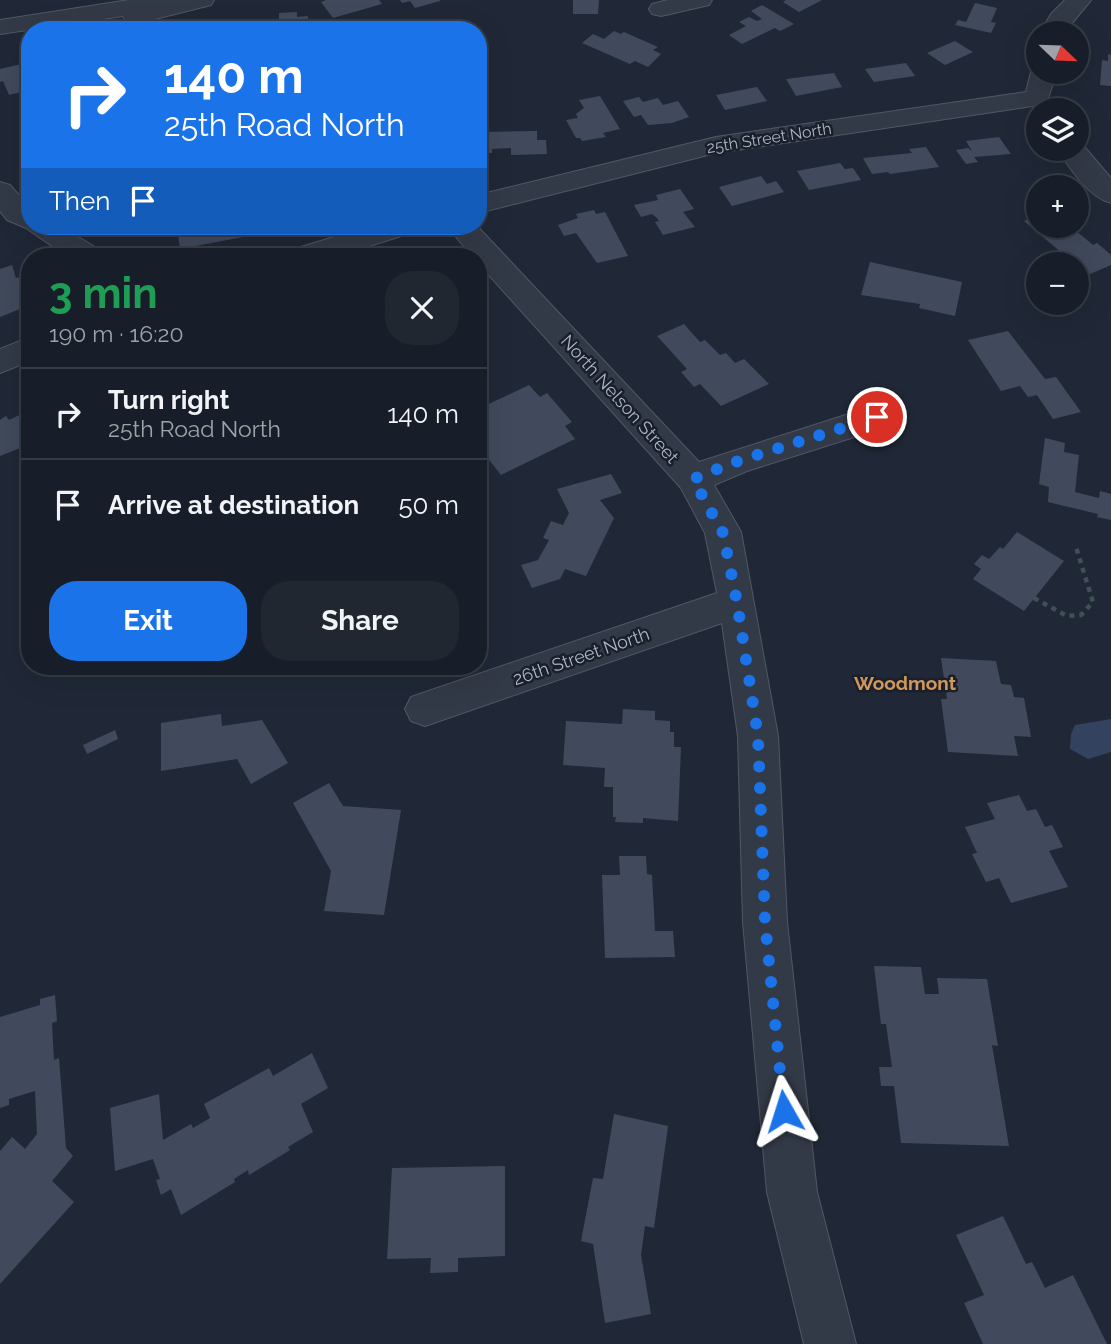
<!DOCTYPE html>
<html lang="en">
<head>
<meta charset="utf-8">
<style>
	body { margin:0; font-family:Raleway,sans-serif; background:#212731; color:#f1f3f6; height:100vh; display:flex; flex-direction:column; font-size:26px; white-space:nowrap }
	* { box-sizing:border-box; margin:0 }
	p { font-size:23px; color:#9fa2a8 }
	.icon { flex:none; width:38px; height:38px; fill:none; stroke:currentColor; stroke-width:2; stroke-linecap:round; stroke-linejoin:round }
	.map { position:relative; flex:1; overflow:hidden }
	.sheet { position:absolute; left:21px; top:248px; width:466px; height:427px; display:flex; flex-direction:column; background:#181e29; border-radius:28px; box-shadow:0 7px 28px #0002,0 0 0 2px #363c46 }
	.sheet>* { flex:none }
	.banner { position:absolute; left:21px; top:21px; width:466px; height:214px; border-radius:28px; box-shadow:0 7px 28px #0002,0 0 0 2px #363c46; background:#1a73e8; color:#fff; overflow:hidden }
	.needle { width:46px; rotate:113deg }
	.controls { position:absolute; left:1026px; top:21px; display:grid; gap:14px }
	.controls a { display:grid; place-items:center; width:63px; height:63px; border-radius:50%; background:#181e29; box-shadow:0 7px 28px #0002,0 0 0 2px #363c46; font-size:35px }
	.pin { position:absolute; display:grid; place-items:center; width:60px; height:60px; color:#fff; margin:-30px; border:4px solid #fff; border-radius:50%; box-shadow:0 2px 7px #0007 }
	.me { position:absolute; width:77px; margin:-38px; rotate:354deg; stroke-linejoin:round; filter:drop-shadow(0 0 5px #0008) }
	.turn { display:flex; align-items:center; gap:24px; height:147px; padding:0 28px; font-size:32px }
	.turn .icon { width:91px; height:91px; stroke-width:2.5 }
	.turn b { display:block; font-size:49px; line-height:60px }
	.then { display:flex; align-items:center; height:66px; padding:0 28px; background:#0003; gap:14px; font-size:26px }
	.round { display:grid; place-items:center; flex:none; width:74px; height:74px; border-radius:28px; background:#212731 }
	.head { display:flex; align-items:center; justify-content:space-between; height:119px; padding:0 28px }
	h1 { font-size:42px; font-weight:700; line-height:52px; color:#1e9e55 }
	.cta { display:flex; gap:14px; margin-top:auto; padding:14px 28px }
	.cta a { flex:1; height:80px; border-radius:28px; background:#1a73e8; color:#fff; font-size:28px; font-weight:700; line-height:80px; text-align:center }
	.cta a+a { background:#212731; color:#f1f3f6 }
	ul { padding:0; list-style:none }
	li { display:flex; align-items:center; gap:21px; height:91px; padding:0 28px; border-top:2px solid #363c46 }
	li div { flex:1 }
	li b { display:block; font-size:26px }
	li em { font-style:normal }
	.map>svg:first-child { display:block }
	.water { fill:#33425e }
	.building { fill:#414a5c }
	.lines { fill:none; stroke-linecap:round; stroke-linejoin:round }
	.minor-casing { stroke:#515765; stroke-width:2 }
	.path { stroke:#3f5155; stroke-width:4.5; stroke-dasharray:5 5; stroke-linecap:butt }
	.minor { fill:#333a47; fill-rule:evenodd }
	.route { stroke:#1a73e8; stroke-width:12; stroke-dasharray:0 21.6 }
	.labels { text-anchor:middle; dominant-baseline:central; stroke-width:5; stroke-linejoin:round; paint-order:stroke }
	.far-street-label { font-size:16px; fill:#adb4c4; stroke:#191f2b }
	.street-label { font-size:18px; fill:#adb4c4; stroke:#191f2b }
	.neighbourhood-label { font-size:19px; font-weight:bold; fill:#d2975a; stroke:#191f2b }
</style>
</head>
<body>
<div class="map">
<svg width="1111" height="1344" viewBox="0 0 1111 1344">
	<rect width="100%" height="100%" fill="#202837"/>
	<polygon class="water" points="1111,719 1111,752 1088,759 1070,749 1071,734 1075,725"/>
	<g class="building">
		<polygon points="326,0 379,0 382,4 333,18 321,2"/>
		<polygon points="400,0 440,0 440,1 415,8 410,1 402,3"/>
		<polygon points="573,0 599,0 598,14 573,14"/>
		<polygon points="786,0 822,0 799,12 783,2"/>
		<polygon points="975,3 997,8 991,22 996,23 991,33 955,25 958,20 966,22"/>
		<polygon points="762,5 794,24 780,31 775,28 742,44 729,35 746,26 739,22 749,17 757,21 762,19 751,11"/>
		<polygon points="297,12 297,17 308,16 308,30 279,30 279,13"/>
		<polygon points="614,31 621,34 624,32 658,47 653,50 661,54 648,67 635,61 630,64 582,43 593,34 604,39"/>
		<polygon points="955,41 973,52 945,65 927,53"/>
		<polygon points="1108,54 1111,55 1111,86 1100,85 1102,60 1108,61"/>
		<polygon points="30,62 30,84 27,85 29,90 9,95 3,81 0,82 0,69"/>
		<polygon points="906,63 915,76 874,82 865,69"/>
		<polygon points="834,73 842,87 796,96 786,79"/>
		<polygon points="757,87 767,101 725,110 716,95"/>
		<polygon points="600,96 620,129 603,133 606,137 582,141 580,138 576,138 566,120 578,118 576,114 584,108 579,100"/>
		<polygon points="639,97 643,102 658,98 663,105 678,101 689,117 672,123 648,125 641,115 634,117 623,101"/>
		<polygon points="537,131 537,140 546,140 547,154 511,155 511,148 492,149 492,153 478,153 478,132"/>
		<polygon points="999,137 1011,154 974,157 978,162 966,164 956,150 968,148 972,151 966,141"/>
		<polygon points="926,147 939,167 890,174 888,172 872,174 863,158 912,153 909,149"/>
		<polygon points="840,163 845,169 853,168 861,180 809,190 797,171"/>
		<polygon points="761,176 767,184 776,181 784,192 732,206 719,187"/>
		<polygon points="680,189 694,209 683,212 695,227 663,235 655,222 659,221 657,218 652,214 641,217 634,205 658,200 656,195"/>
		<polygon points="594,210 596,214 605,212 628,256 597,263 576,233 564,236 558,225 578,218 576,214"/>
		<polygon points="1038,215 1038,226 1070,226 1093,245 1097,243 1111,255 1111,265 1088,275 1024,221"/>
		<polygon points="177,226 241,226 243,237 180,249"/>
		<polygon points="870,262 962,282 955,316 919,308 920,304 861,295"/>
		<polygon points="12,265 16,278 23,276 30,305 0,317 0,269"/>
		<polygon points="684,324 700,342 705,340 720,355 726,353 735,363 744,359 769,384 721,406 700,384 694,387 681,372 687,369 657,336"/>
		<polygon points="1008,331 1045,379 1056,377 1081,412 1053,419 1037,395 1028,397 1020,386 1001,391 968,340"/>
		<polygon points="529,385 540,397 547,393 572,422 565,426 575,439 501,475 478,446 478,409"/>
		<polygon points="30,410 30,444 0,456 0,420 6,416 9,420"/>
		<polygon points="1045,438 1065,443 1064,452 1079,455 1075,492 1099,498 1100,491 1111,494 1111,520 1097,517 1098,514 1048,502 1049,487 1039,484"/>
		<polygon points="611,474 622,493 600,500 614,518 586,576 565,569 560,579 532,588 521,565 538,560 549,540 543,538 551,521 563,525 569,513 557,489"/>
		<polygon points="1017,532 1064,561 1024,611 973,579 981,569 974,564 982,555 989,559 1000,547 1003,549"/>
		<polygon points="941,658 996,661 1001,684 1011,685 1014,697 1024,698 1031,737 1014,736 1018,756 948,752 941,699 947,699"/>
		<polygon points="623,709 655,711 655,720 670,721 670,732 674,732 674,747 681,747 678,821 643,818 643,823 615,822 616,817 613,817 613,787 604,787 605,768 563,765 566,721 622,724"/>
		<polygon points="221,714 222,726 262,720 288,763 251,784 237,759 161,771 161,723"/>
		<polygon points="115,730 118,739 87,754 83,745"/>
		<polygon points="329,783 343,806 401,810 384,915 324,911 331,871 293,803"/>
		<polygon points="1019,795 1027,811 1036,809 1045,827 1052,825 1063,847 1049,851 1068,887 1011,903 999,878 986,882 972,854 977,853 965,827 995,819 987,803"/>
		<polygon points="619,856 646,856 647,874 652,875 655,931 673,931 675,957 605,958 602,875 620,875"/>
		<polygon points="874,966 921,967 925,994 939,994 937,978 987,979 998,1046 992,1045 1009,1146 901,1143 894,1086 881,1086 879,1067 892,1067 886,1024 881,1024"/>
		<polygon points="55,995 57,1021 52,1023 54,1060 59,1058 66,1148 73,1156 52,1181 74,1202 0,1284 0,1151 12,1137 25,1149 37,1134 35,1091 9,1099 9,1105 0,1108 0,1017 40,1005 40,999"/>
		<polygon points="312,1053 328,1088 301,1104 313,1132 288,1147 290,1150 249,1175 248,1170 234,1179 235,1182 181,1215 171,1189 161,1195 156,1180 160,1179 153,1159 115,1171 110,1108 159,1094 163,1140 191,1124 193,1128 210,1118 204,1104 269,1068 273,1076"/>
		<polygon points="614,1114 668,1126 654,1228 645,1226 641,1255 651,1314 605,1323 593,1244 581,1241 593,1178 603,1179"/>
		<polygon points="505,1166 505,1256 458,1258 458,1272 430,1273 431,1258 387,1259 392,1168"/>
		<polygon points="1003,1216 1026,1264 1032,1262 1045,1288 1073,1275 1107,1344 983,1344 964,1303 984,1295 956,1235"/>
	</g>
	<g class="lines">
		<defs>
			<g id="minor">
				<polygon points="129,0 214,0 211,5 135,24 126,22 123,16 0,34 0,20"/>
				<polygon points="668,0 712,0 709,5 661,16 652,14 649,9 652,4"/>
				<polygon points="1065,0 1091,0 1064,33 1040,33 1051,14"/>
				<polygon points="1038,66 1038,72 1057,72 1046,104 716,153 478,213 478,195 716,137 1026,92 1031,72"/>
				<path d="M1076 142 1081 143 1111 178V203C1088 197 1070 168 1057 149H1076Z"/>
				<polygon points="0,182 10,185 30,208 30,226 60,226 100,250 104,257 68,257 26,228 7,220 0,211"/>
				<polygon points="370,226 416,226 411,233 334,257 287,257 291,250"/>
				<polygon points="447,226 477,226 699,462 877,405 889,408 894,417 889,426 747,471 714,485 741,532 778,736 787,922 817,1192 856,1344 804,1344 767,1192 743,922 738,736 722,623 425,726 411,721 405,709 411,697 717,593 705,533 681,488 478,263 478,257 473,257"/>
				<polygon points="30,337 30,361 0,373 0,349"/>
			</g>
		</defs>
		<use href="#minor" class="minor-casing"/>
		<polyline class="path" points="1034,598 1067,616 1081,615 1093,602 1076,547"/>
		<use href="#minor" class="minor"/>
	</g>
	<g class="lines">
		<polyline class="route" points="784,1111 765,922 758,736 737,602 723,533 693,479 735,462 877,417"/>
	</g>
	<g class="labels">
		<g class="far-street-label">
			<text transform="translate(769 138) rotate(-9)">25th Street North</text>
		</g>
		<g class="street-label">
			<text transform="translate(620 399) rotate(48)">North Nelson Street</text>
			<text transform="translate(581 656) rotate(-19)">26th Street North</text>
		</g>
		<g class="neighbourhood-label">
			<text x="905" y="683">Woodmont</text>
		</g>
	</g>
</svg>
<div class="controls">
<a><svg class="needle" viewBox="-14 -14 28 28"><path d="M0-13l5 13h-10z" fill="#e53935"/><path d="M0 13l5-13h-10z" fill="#9fa2a8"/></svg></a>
<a><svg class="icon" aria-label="layers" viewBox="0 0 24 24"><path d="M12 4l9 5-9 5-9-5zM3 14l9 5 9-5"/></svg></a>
<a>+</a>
<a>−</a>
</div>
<div class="pin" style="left:877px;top:417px;background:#d93025"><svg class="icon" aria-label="arrive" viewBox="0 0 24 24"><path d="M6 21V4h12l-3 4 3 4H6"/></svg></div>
<svg class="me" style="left:784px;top:1111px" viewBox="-20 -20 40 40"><path d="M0-17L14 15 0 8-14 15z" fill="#1a73e8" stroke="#fff" stroke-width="4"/></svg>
<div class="banner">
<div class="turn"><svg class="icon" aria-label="right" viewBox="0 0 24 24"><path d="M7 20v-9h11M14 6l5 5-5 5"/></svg><div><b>140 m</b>25th Road North</div></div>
<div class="then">Then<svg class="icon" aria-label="arrive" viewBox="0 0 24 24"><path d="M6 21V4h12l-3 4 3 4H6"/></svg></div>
</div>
<section class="sheet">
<div class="head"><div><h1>3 min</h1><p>190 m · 16:20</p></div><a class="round"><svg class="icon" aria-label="close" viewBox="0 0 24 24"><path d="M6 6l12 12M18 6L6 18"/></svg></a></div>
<ul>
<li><svg class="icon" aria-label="right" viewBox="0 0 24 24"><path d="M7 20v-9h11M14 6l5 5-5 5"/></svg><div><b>Turn right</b><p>25th Road North</p></div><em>140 m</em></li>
<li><svg class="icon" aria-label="arrive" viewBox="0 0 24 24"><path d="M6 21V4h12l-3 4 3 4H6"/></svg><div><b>Arrive at destination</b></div><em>50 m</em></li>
</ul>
<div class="cta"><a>Exit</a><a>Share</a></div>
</section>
</div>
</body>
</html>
